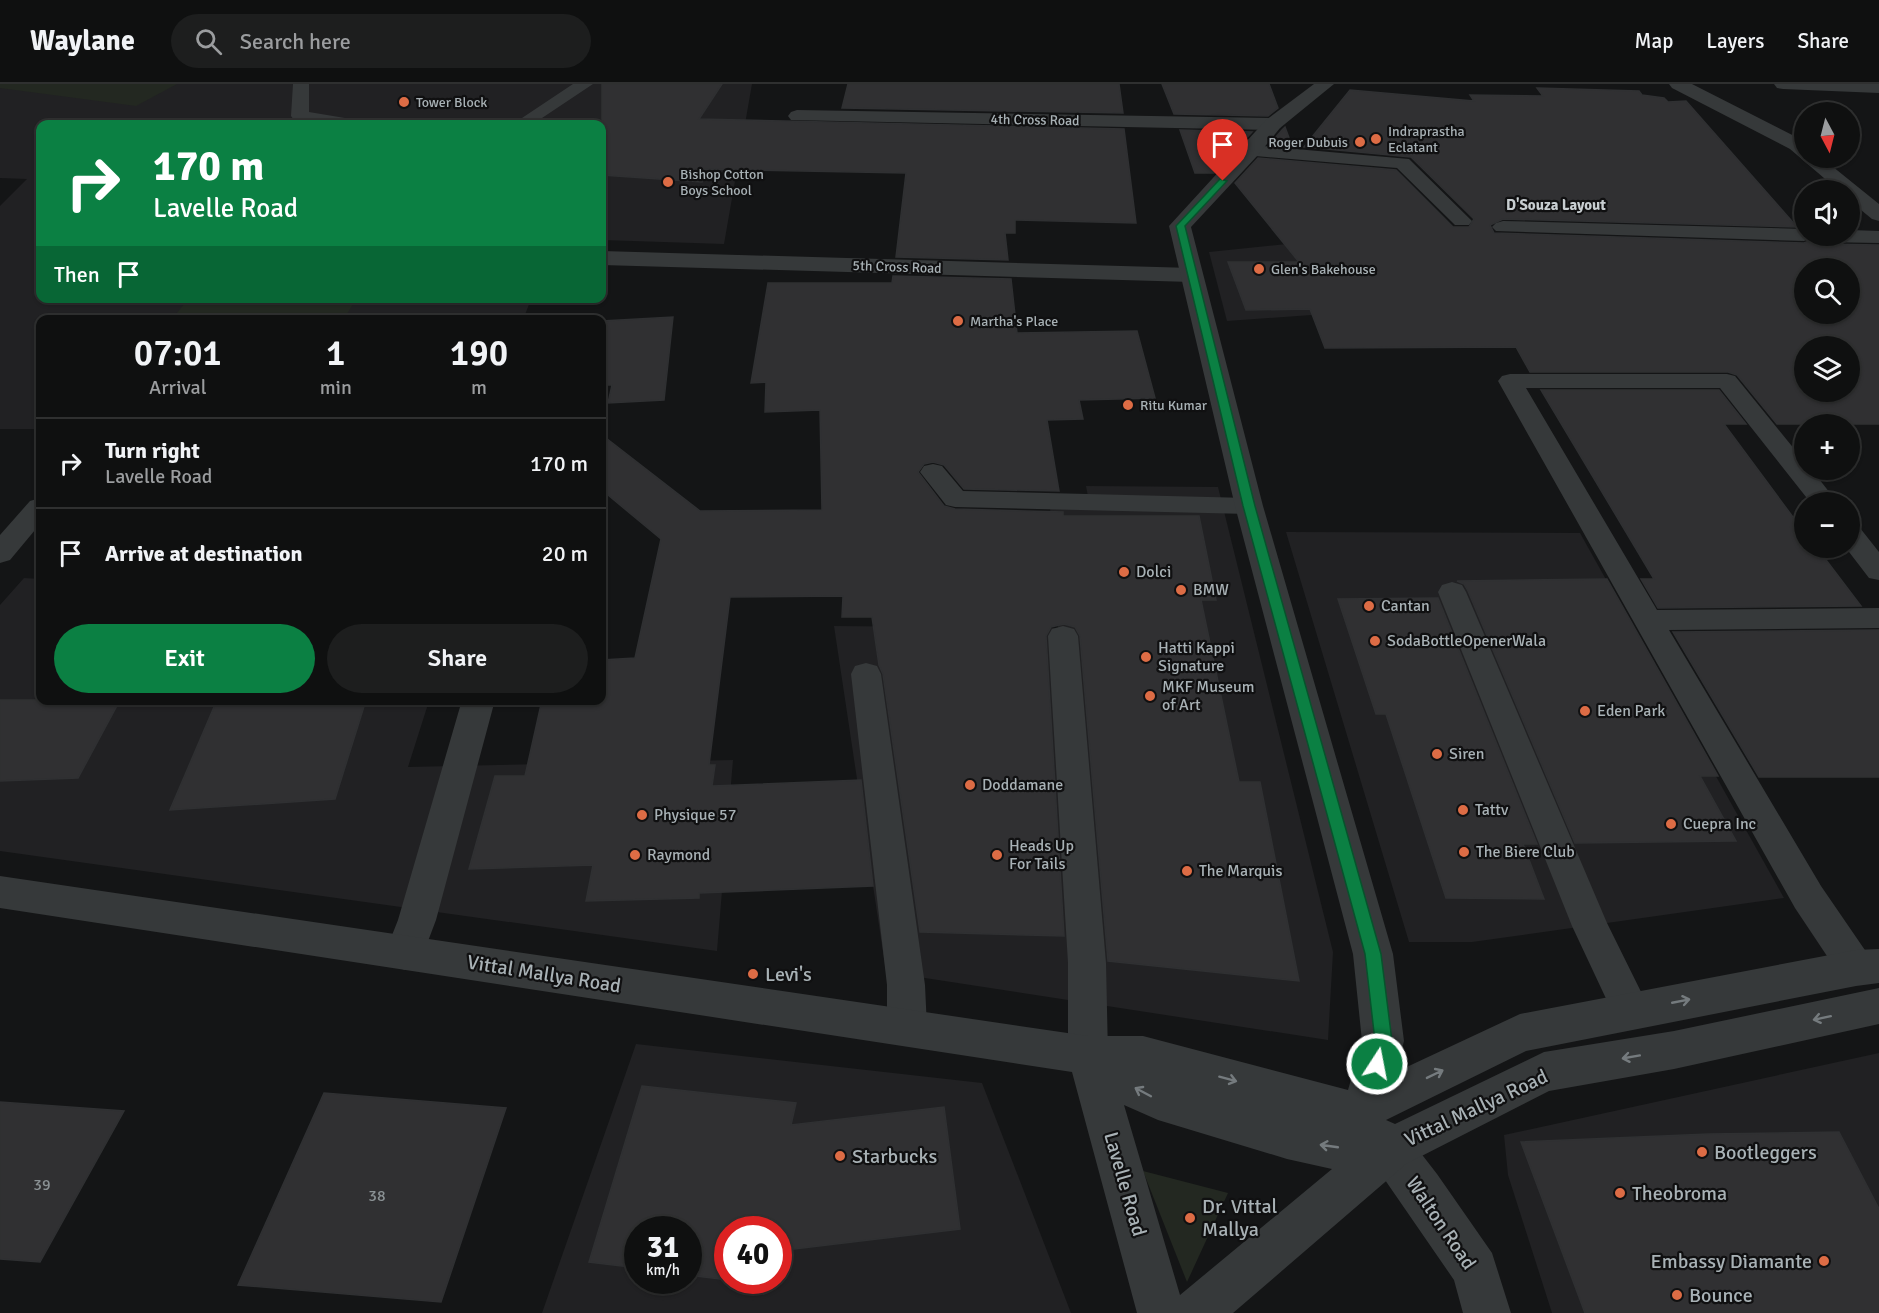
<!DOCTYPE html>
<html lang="en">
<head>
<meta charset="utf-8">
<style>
	body { margin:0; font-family:Signika,sans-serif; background:#1d1e1e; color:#f1f3f6; height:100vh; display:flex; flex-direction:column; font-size:22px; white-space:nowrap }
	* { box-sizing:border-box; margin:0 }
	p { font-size:20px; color:#9b9d9f }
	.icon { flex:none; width:33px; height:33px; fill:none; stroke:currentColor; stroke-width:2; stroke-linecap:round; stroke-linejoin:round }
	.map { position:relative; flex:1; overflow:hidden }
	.side { position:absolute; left:36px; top:231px; width:570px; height:390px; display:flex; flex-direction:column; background:#0f1010; border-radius:12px; box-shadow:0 2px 4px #0004,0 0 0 2px #2f3030 }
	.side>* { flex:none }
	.guide { position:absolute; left:36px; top:36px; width:570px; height:183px; border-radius:12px; box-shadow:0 2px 4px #0004,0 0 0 2px #2f3030; background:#0b8043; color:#fff; overflow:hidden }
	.needle { width:39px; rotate:173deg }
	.tools { position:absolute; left:1794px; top:18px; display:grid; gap:12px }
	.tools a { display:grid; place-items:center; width:66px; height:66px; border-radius:50%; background:#0f1010; box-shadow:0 2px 4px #0004,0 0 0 2px #2f3030; font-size:30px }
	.speed { position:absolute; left:624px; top:1132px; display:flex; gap:12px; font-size:30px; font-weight:700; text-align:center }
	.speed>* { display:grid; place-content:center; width:78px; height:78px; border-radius:50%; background:#0f1010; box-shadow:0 2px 4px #0004,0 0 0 2px #2f3030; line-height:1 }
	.speed small { font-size:15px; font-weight:400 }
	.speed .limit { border:9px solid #d22; background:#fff; color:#111 }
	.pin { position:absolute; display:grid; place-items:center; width:51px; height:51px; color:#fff; margin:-62px -26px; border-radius:50% 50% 50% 0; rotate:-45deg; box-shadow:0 0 6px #0007 }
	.pin .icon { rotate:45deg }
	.me { position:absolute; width:66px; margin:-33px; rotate:11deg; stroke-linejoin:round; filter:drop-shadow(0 0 4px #0008) }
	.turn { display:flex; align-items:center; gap:21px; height:126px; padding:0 18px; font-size:27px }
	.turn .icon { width:78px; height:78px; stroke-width:2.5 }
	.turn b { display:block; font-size:42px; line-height:51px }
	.then { display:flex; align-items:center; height:57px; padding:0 18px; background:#0003; gap:12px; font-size:22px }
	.eta { display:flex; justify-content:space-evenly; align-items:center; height:102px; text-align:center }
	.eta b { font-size:36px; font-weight:600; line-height:42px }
	.button { display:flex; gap:12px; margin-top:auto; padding:12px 18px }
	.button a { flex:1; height:69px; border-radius:36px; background:#0b8043; color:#fff; font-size:24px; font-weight:600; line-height:69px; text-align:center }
	.button a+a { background:#1d1e1e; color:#f1f3f6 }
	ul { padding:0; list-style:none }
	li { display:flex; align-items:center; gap:18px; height:90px; padding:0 18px; border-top:2px solid #2f3030 }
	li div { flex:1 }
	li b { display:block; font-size:22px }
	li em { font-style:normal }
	header { display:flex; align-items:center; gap:36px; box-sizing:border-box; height:84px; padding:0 30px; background:#0f1010; border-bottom:2px solid #2f3030 }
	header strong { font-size:28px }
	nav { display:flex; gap:33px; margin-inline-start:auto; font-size:21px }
	.search { width:420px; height:54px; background:#1d1e1e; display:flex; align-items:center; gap:15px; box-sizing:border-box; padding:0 21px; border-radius:33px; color:#9b9d9f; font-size:22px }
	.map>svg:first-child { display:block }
	.built { fill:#212123; fill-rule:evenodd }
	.green { fill:#232821 }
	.building { fill:#303032; stroke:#2f3032; stroke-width:1.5; fill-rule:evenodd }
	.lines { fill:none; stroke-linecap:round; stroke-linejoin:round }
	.service { fill:#36393a; fill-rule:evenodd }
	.minor { fill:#36393a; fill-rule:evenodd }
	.tertiary { fill:#36393a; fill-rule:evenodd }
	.oneway { stroke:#757b7e }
	.route { fill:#0b8043; stroke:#07532c; stroke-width:1.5 }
	.poi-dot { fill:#dd6c45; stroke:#101011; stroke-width:2 }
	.labels { text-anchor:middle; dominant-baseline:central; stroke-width:4.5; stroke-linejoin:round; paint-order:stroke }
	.far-poi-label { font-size:14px; fill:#a8b1b5; stroke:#101011; text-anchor:start }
	.far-street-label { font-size:14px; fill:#a8b1b5; stroke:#101011 }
	.far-neighbourhood-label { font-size:15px; font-weight:bold; fill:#c8ced1; stroke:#101011 }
	.poi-label { font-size:16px; fill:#a8b1b5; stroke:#101011; text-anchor:start }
	.near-number-label { font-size:16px; fill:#8a9194 }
	.near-street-label { font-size:20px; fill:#a8b1b5; stroke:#101011 }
	.near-poi-label { font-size:20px; fill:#a8b1b5; stroke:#101011; text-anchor:start }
</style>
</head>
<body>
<header>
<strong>Waylane</strong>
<div class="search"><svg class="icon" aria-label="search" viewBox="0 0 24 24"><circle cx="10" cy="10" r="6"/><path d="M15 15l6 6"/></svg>Search here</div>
<nav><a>Map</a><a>Layers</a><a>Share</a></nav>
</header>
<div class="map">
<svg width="1879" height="1229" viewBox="0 0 1879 1229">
	<rect width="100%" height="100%" fill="#141516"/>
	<g class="built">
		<polygon points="0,0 752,0 724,160 602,156 602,40 40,40 40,214 531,215 523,236 40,236 40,345 0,345 0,122 27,95 0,94"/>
		<polygon points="1287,160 1339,229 1227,237 1209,168"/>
		<polygon points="1086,402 1218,403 1333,868 1328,956 886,888 834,542 1058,544 1050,423 1090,423"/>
		<polygon points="1286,448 1580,449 1784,814 1472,858 1409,858"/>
		<polygon points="24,494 40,495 40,616 429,617 408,683 733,676 717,867 0,767 0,521"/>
		<path d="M636 960 982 999 1071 1229H542ZM638 1146H688V1197H638ZM728 1146H778V1197H728Z"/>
		<polygon points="1879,969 1879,1229 1552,1229 1508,1091 1504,1051"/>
	</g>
	<g class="green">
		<polygon points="0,0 177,0 136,22 0,4"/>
		<polygon points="189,214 356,214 356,215 344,235 172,235"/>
		<polygon points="1143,1087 1228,1109 1187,1198"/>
	</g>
	<g class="building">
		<polygon points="602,0 722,0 699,35 1124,45 1136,139 1015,136 1015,149 1005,149 1008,176 896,173 906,89 703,85 702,98 602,91"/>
		<polygon points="848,0 1119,0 1123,29 842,24"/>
		<polygon points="1162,0 1269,0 1278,24 1268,32 1174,30"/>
		<path d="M1537 4 1639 7 1642 11 1664 14 1668 18 1686 17 1797 143 1503 135 1490 141 1494 149 1804 159 1809 157 1823 160 1879 161V340H1777L1737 291 1728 288H1530L1516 263 1325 264 1310 225 1246 226 1228 178H1299L1235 99 1258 74 1396 86 1453 143H1469L1474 135 1411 73 1304 63 1350 6 1474 17 1470 11 1543 12ZM1804 184H1850V230H1804ZM1804 262H1850V308H1804Z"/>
		<polygon points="1285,43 1292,62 1270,60 1282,46"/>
		<polygon points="1180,46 1252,48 1214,89 1195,89"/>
		<polygon points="893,192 1011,195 1017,249 1137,247 1155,314 1079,316 1083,335 1047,336 1059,407 964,405 944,381 933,378 924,380 918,388 944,422 955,425 1063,428 1063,432 1199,432 1216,516 1201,516 1239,698 1260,698 1299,897 1108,877 1080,552 1075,543 1064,540 1051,543 1046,552 1064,852 920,848 883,590 879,581 872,533 842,533 843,512 730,513 709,681 715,681 712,702 861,696 873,802 699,809 699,814 586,817 593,781 469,785 495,692 525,692 542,616 602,616 602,576 635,574 661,455 602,406 602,351 700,427 822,426 820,326 765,328 766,298 751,299 768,199 892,199"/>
		<polygon points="673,233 664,316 608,319 612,301 602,301 602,237"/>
		<polygon points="1541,306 1719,306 1746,340 1724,340 1804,448 1804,464 1817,464 1861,522 1658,524 1641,495 1654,495"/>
		<polygon points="1607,495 1718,692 1700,692 1736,757 1575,759 1468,507 1464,500 1457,497"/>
		<polygon points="1438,514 1537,760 1523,760 1544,815 1446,814 1386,630 1376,630 1338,515"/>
		<polygon points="1879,546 1879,693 1759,693 1673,548"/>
		<polygon points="0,616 120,616 78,694 0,697"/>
		<polygon points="217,616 366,616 335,715 170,726"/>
		<polygon points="642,1002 796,1019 791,1041 944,1023 960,1145 778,1167 778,1146 728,1146 728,1196 688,1191 688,1146 638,1146 638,1184 589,1178"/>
		<polygon points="324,1009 506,1024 441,1218 238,1201"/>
		<polygon points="0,1018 124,1027 40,1178 0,1175"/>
		<polygon points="1839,1048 1879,1125 1879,1229 1585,1229 1521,1058 1709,1050"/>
	</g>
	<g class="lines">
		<g class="service">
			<polygon points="293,0 309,0 309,28 357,36 360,40 320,40 294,36 291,32"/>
			<polygon points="573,0 593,0 533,40 513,40"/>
			<polygon points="1251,61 1409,75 1472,137 1469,141 1455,141 1397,84 1244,71 1242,67 1244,63"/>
			<polygon points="1510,290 1727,290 1735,292 1804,377 1804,386 1812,386 1837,418 1810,418 1720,304 1526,304 1657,526 1879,524 1879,544 1669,546 1821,802 1869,872 1875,884 1869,896 1856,901 1843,896 1795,824 1498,297 1502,292"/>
			<polygon points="933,380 942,382 963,407 1249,414 1259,416 1262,422 1259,428 1249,430 955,423 946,421 920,388 924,382"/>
			<polygon points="1850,441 1860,444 1879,468 1879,496 1869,494 1846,464 1850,464"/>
			<polygon points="1452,498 1462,501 1466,508 1607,839 1650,926 1645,938 1631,944 1617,938 1572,842 1438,508 1442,501"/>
			<polygon points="1063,542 1074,545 1078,552 1106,879 1108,971 1102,984 1088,990 1074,984 1068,971 1068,879 1048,552 1052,545"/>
			<polygon points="866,579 877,582 881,590 925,901 927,944 921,957 907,962 893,957 887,944 887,901 851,590 855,582"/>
		</g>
		<g class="minor">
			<polygon points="1669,0 1692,0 1804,57 1804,74 1822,74 1879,120 1879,137 1872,135 1850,117 1850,106 1838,106 1790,65 1672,4"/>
			<polygon points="1774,0 1879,0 1879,9 1783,5 1777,4"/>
			<polygon points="797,26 1273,34 1280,36 1282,40 1280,44 1273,46 791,36 788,32 791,28"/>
			<polygon points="1503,137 1804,145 1804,152 1850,152 1850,146 1879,147 1879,159 1823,158 1815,157 1813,153 1804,157 1496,147 1492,143 1496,139"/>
			<polygon points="602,167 1192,184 1200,186 1203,191 1200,196 1192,198 602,181"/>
			<polygon points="40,414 40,440 10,476 0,479 0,451 30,417"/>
			<polygon points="462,616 495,616 436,836 419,881 405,886 391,881 385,869 398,836"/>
			<polygon points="1390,1043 1406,1050 1437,1090 1492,1169 1511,1229 1463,1229 1454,1196 1374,1080 1368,1065 1374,1050"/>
		</g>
		<path class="tertiary" d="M1314 0H1334L1280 44 1258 71 1191 143 1263 422 1393 870 1404 957 1396 988 1520 930 1856 866 1879 865V899L1856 902 1526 967 1386 1036 1395 1040 1544 968 1674 947 1879 904V940L1674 985 1549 1007 1406 1080 1233 1229H1137L1072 988 0 824V792L1088 952H1143L1348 1006 1362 957 1353 870 1235 422 1169 142 1266 36ZM1124 1021 1158 1036 1287 1075 1332 1085 1180 1211Z"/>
	</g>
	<defs><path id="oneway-shaft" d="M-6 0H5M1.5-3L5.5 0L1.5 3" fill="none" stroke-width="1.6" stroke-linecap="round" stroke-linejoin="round" transform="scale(1.5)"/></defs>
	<g class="oneway">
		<use href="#oneway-shaft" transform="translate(1681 917) rotate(-11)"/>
		<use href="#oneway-shaft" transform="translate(1822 934) rotate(168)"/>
		<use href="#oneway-shaft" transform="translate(1631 973) rotate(170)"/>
		<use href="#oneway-shaft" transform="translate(1435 990) rotate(-26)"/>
		<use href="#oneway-shaft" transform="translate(1228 995) rotate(15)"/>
		<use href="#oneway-shaft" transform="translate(1143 1008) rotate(-152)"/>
		<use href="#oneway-shaft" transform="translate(1329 1062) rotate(-172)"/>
	</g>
	<polygon class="route" points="1220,95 1227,97 1185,142 1255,422 1381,870 1392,957 1383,986 1377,988 1371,986 1368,980 1375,957 1365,870 1243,422 1176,142"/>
	<g class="poi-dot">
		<circle cx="404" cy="18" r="6"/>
		<circle cx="1376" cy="55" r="6"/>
		<circle cx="1360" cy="58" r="6"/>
		<circle cx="668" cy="98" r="6"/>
		<circle cx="1259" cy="185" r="6"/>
		<circle cx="958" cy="237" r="6"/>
		<circle cx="1128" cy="321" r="6"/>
		<circle cx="1124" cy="488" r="6"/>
		<circle cx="1181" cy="506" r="6"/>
		<circle cx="1369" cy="522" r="6"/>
		<circle cx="1375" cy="557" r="6"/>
		<circle cx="1146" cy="573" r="6"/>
		<circle cx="1150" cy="612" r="6"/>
		<circle cx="1585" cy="627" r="6"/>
		<circle cx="1437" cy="670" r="6"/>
		<circle cx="970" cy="701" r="6"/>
		<circle cx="1463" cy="726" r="6"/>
		<circle cx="642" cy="731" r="6"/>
		<circle cx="1671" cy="740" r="6"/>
		<circle cx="1464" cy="768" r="6"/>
		<circle cx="635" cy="771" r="6"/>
		<circle cx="997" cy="771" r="6"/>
		<circle cx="1187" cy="787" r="6"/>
		<circle cx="753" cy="890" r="6"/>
		<circle cx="1702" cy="1068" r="6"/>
		<circle cx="840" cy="1072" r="6"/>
		<circle cx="1620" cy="1109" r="6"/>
		<circle cx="1190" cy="1134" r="6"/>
		<circle cx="1824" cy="1177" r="6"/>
		<circle cx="1677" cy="1211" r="6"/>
	</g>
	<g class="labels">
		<g class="far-poi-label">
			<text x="416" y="18">Tower Block</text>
			<text x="1388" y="47">Indraprastha<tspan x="1388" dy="16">Eclatant</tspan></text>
			<text x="1348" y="58" text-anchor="end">Roger Dubuis</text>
			<text x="680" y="90">Bishop Cotton<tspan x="680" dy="16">Boys School</tspan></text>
			<text x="1271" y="185">Glen's Bakehouse</text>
			<text x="970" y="237">Martha's Place</text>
			<text x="1140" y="321">Ritu Kumar</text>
		</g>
		<g class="far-street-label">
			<text transform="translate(1035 36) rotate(1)">4th Cross Road</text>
			<text transform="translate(897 183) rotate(2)">5th Cross Road</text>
		</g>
		<g class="far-neighbourhood-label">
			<text x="1556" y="121">D'Souza Layout</text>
		</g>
		<g class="poi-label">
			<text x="1136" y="488">Dolci</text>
			<text x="1193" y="506">BMW</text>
			<text x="1381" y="522">Cantan</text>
			<text x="1387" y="557">SodaBottleOpenerWala</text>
			<text x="1158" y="564">Hatti Kappi<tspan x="1158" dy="18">Signature</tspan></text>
			<text x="1162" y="603">MKF Museum<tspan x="1162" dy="18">of Art</tspan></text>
			<text x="1597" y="627">Eden Park</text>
			<text x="1449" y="670">Siren</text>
			<text x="982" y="701">Doddamane</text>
			<text x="1475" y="726">Tattv</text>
			<text x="654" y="731">Physique 57</text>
			<text x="1683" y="740">Cuepra Inc</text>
			<text x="1009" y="762">Heads Up<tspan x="1009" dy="18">For Tails</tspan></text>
			<text x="1476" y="768">The Biere Club</text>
			<text x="647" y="771">Raymond</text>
			<text x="1199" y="787">The Marquis</text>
		</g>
		<g class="near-number-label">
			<text x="42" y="1101">39</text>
			<text x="377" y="1112">38</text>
		</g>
		<g class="near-street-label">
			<text transform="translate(544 890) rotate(9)">Vittal Mallya Road</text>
			<text transform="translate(1476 1024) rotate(-25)">Vittal Mallya Road</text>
			<text transform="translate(1125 1100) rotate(74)">Lavelle Road</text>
			<text transform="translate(1441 1139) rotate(56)">Walton Road</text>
		</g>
		<g class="near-poi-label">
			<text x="765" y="890">Levi's</text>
			<text x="1714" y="1068">Bootleggers</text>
			<text x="852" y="1072">Starbucks</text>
			<text x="1632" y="1109">Theobroma</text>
			<text x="1202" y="1122">Dr. Vittal<tspan x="1202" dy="23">Mallya</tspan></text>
			<text x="1812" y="1177" text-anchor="end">Embassy Diamante</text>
			<text x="1689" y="1211">Bounce</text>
		</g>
	</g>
</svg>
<div class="tools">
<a><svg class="needle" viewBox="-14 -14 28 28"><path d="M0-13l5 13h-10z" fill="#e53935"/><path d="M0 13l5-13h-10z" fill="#9b9d9f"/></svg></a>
<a><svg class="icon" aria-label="sound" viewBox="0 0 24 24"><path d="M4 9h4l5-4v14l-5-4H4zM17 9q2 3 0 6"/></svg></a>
<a><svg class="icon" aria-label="search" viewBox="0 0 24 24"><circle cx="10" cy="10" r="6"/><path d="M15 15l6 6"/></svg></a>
<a><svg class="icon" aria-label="layers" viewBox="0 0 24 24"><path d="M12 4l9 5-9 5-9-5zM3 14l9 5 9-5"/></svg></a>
<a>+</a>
<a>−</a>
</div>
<div class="speed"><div>31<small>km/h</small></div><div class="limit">40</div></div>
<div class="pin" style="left:1223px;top:97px;background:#d93025"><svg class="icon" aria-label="arrive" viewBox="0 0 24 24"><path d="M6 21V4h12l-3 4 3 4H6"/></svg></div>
<svg class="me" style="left:1377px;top:980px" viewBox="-20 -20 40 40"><circle r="17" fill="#0b8043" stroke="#fff" stroke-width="3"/><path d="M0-11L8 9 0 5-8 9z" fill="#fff"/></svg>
<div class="guide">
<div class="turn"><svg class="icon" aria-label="right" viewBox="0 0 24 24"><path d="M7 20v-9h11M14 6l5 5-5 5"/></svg><div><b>170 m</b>Lavelle Road</div></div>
<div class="then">Then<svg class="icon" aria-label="arrive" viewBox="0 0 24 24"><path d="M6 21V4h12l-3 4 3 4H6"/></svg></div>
</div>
<section class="side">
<div class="eta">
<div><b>07:01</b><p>Arrival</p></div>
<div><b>1</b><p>min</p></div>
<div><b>190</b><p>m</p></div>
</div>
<ul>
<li><svg class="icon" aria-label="right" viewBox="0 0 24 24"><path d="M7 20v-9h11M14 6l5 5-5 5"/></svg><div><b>Turn right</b><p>Lavelle Road</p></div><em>170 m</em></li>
<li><svg class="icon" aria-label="arrive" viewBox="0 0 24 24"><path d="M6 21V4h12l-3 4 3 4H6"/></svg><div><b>Arrive at destination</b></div><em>20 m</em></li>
</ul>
<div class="button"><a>Exit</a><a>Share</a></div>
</section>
</div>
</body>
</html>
